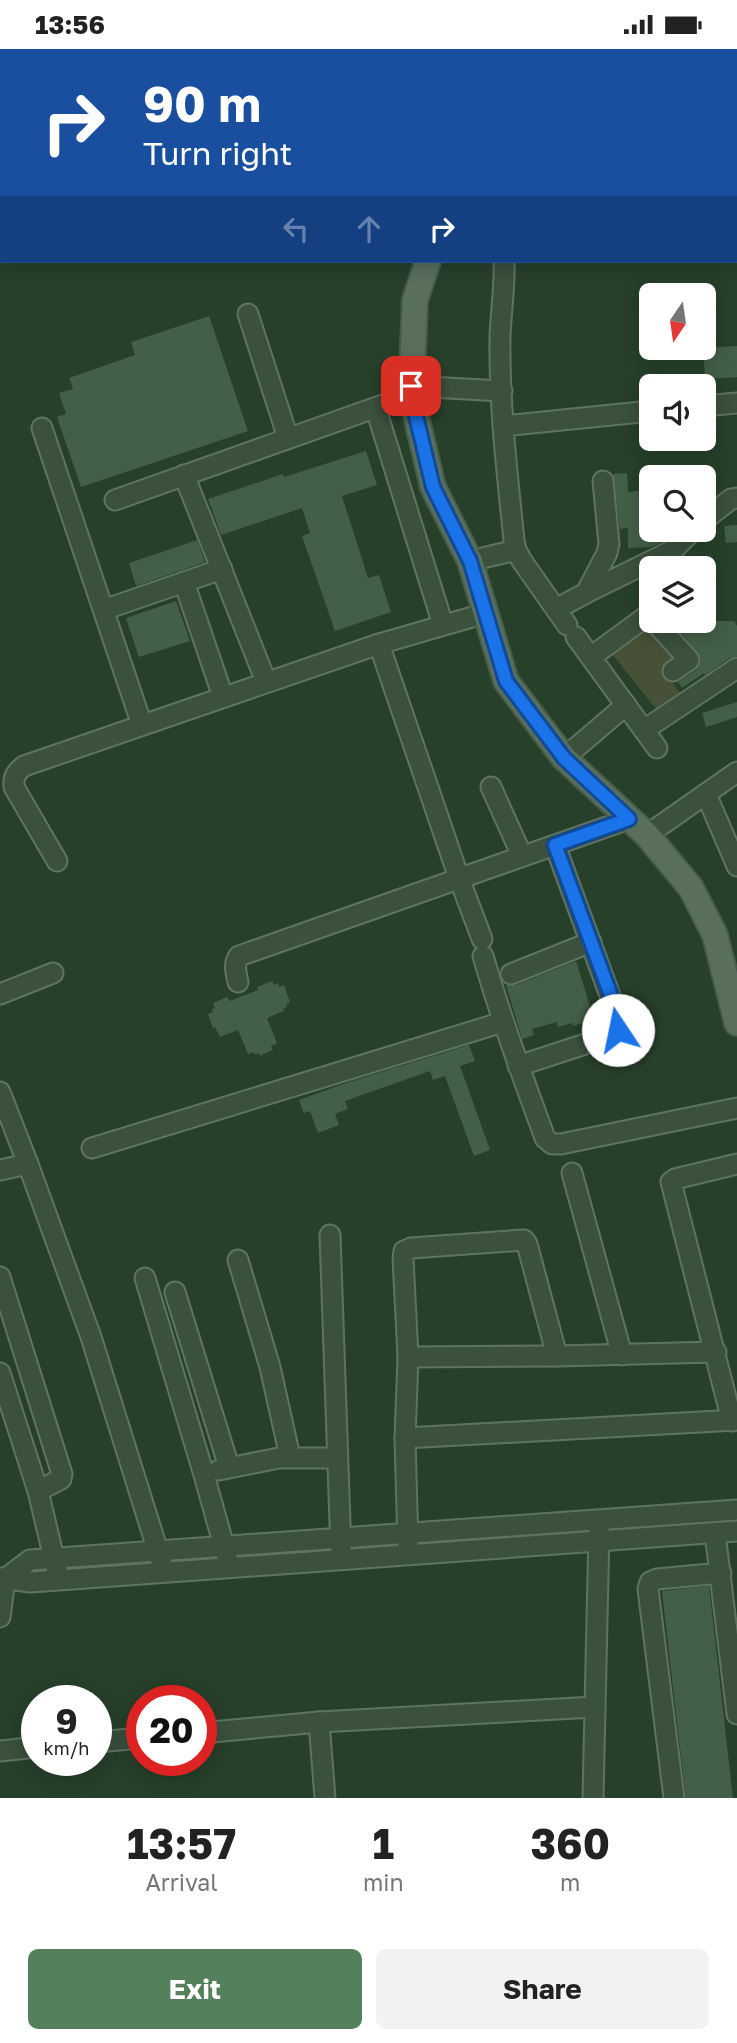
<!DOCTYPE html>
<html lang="en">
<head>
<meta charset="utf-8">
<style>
	body { margin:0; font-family:"Golos Text",sans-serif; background:#f2f2f2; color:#222; height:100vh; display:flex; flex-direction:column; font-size:26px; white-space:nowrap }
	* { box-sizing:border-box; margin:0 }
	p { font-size:23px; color:#767676 }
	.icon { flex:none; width:38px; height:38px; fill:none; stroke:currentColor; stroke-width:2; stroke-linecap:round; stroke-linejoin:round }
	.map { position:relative; height:1749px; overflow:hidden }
	.drawer { display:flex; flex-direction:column; background:#fff; flex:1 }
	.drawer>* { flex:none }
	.guide { position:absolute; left:0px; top:0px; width:738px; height:214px; box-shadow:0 4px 18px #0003; background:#1a4fa0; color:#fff; overflow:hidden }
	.needle { width:46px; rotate:193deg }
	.buttons { position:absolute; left:639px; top:234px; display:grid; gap:14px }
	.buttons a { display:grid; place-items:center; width:77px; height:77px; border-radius:10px; background:#fff; box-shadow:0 4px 18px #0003; font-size:35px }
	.speed { position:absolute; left:21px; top:1636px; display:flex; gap:14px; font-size:35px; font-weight:700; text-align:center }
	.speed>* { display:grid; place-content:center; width:91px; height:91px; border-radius:50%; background:#fff; box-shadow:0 4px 18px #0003; line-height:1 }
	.speed small { font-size:18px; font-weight:400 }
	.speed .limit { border:10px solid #d22; background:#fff; color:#111 }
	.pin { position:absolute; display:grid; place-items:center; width:60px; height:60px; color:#fff; margin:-30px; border-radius:14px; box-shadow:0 4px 10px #0006 }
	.me { position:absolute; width:77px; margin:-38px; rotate:349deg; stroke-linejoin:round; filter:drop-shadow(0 0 5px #0008) }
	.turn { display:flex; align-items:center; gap:24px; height:147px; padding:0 28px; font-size:32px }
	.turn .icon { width:91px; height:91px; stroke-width:2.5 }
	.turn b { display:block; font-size:49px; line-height:60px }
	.lanes { display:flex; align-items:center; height:66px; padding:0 28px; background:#0003; justify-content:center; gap:35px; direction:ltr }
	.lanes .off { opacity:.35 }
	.eta { display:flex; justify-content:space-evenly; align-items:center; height:119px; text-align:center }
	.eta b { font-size:42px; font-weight:700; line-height:49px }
	.action { display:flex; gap:14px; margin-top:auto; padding:14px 28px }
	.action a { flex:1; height:80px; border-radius:10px; background:#54805c; color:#fff; font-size:28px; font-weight:700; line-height:80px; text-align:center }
	.action a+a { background:#f2f2f2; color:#222 }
	.status { display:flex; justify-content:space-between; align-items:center; height:49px; padding:0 35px; background:#fff; direction:ltr }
	.status svg { height:19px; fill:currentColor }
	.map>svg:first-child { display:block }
	.green { fill:#465137 }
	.building { fill:#435f47 }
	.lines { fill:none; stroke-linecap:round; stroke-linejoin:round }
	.minor-casing { stroke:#5f7361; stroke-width:23 }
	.major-casing { stroke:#475c4a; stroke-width:28 }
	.minor { stroke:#3b503d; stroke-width:19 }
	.major { stroke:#596f5c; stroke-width:24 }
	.route-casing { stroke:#114b97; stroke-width:18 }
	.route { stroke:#1a73e8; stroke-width:12 }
</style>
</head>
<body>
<div class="status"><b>13:56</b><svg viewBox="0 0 49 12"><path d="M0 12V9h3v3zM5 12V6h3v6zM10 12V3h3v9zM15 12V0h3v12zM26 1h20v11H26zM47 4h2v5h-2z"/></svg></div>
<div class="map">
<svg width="737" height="1749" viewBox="0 0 737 1749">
	<rect width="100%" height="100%" fill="#27402a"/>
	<polygon class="green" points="653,574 678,605 661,620 683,647 660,665 613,606"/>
	<g class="building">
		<polygon points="209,267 248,382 81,438 57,368 66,365 59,344 73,340 69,329 135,306 131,293"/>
		<polygon points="737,297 737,328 705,330 703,299"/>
		<polygon points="366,402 377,436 342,447 368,529 379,526 391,563 335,582 302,487 310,484 302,459 221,486 208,450 283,425 284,428"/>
		<polygon points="627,424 628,443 651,440 651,481 664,481 664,492 651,498 628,499 628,479 620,480 613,425"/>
		<polygon points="737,476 737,493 726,494 724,477"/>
		<polygon points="197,491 205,513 136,537 129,514"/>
		<polygon points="176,552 190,592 139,608 126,569"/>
		<polygon points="704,557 715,572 734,572 737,577 737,607 730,609 705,626 704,624 682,639 678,633 696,621 700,615 701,608 671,572 704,572"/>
		<polygon points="737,653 737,668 706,678 702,664"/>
		<polygon points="576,912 594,970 573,977 572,974 558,978 557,973 532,980 534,986 522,990 506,936 516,936"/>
		<polygon points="272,932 274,936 278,934 279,938 284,936 290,953 286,955 287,958 283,960 284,962 267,969 277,994 271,997 273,1001 260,1007 259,1004 255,1006 254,1003 248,1005 238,981 220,988 215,978 213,979 208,965 213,963 212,960 215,959 213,954 227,948 230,952 258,941 257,938"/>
		<polygon points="469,996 475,1012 460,1017 490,1101 474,1107 445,1027 433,1031 430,1022 345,1052 348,1060 335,1065 339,1076 318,1084 310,1062 304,1064 299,1051 346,1034"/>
		<polygon points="709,1537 711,1555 733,1749 686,1749 675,1656 662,1542"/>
	</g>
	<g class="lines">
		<defs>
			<g id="minor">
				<polyline points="424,0 425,2"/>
				<polyline points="665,0 666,2"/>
				<polyline points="325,2 328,0"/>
				<polyline points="737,68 737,67"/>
				<polyline points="737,97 737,98"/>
				<path d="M504 212C505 237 501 262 500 287 499 355 507 423 514 491L516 501 522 512 567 576"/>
				<polyline points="248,265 288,389"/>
				<polyline points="411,337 502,342"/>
				<polyline points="704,357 737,354"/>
				<polyline points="376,360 443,576"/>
				<polyline points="503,377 651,362"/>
				<polyline points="42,379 142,676"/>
				<polyline points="184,426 263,625"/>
				<polyline points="115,451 411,346"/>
				<polyline points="704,471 731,450 737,449"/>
				<polyline points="470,512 516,501"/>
				<polyline points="184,533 219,636"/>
				<polyline points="586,544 673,501 693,481"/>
				<polyline points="112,558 222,520"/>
				<polyline points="556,560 586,544 607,504 609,495 603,432"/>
				<polyline points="654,572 689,611 673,622"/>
				<polyline points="576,588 657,699"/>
				<polyline points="379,595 459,829 482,890"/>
				<polyline points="591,608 648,566 651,569"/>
				<polyline points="644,681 737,619"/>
				<polyline points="564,709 626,656"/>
				<polyline points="491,738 522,807"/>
				<polyline points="706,745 737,817"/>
				<polyline points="647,786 737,723"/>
				<path d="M57 812 14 738C13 728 16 723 24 717L379 595 486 564"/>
				<path d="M483 907C501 969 523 1029 545 1089L552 1095H561L737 1059"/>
				<polyline points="511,925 591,893"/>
				<path d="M238 933C236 924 233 914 239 907L629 770"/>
				<polyline points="0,945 53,924"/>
				<polyline points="518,1017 613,986 618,981 620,974 555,796"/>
				<polyline points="0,1043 28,1115 91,1288 161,1512"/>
				<polyline points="92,1099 503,973"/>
				<polyline points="0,1121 28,1115"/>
				<polyline points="572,1124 622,1306"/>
				<polyline points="330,1186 341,1503"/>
				<polyline points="238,1211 270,1318 290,1408"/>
				<polyline points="0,1228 62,1425 61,1430 38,1442"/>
				<polyline points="145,1229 204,1426 227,1508"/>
				<polyline points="175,1243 229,1418"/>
				<polyline points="408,1308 557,1307 716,1303"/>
				<polyline points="0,1324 38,1442 57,1522"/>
				<polyline points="732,1372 671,1133 675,1130 737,1115"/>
				<polyline points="405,1389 737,1371"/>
				<polyline points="219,1421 279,1409 337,1409"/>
				<polyline points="715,1484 737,1665"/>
				<polyline points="408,1498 405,1389 408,1308 403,1209 404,1202 411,1199 524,1191 527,1195 557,1307"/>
				<polyline points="1,1529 30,1533 59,1531 737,1482"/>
				<polyline points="0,1568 5,1530 30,1511 737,1461"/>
				<polyline points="319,1673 325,1749"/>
				<polyline points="201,1684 319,1673 595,1658"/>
				<polyline points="96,1693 142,1689"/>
				<polyline points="0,1702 37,1698"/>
				<polyline points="593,1749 599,1481"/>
				<polyline points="674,1749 648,1540 650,1533 657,1530 721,1524"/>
			</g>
			<g id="major">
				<polyline points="570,2 572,0"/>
				<polyline points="428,212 415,251 411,346 433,438 470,512 506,632 564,709 647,786 691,839 715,886 737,974"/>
			</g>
		</defs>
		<use href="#minor" class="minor-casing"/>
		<use href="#major" class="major-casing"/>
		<use href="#minor" class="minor"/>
		<use href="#major" class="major"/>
	</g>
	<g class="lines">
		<defs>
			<polyline id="route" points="411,337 411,346 433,438 470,512 506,632 564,709 629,770 555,796 617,963 620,974 618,981"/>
		</defs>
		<use href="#route" class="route-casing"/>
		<use href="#route" class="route"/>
	</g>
</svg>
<div class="buttons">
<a><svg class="needle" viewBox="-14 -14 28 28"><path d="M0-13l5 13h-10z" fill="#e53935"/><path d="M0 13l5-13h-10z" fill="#767676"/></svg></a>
<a><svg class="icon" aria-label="sound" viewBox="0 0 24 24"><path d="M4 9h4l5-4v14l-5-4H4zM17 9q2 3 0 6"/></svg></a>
<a><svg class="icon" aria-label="search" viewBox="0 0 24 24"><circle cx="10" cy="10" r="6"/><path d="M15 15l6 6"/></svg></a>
<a><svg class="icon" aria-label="layers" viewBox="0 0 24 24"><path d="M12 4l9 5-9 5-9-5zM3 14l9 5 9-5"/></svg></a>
</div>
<div class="speed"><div>9<small>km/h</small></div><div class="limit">20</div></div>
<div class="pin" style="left:411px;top:337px;background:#d93025"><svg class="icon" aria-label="arrive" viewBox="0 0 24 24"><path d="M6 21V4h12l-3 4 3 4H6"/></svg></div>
<svg class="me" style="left:618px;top:981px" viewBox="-20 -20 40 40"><circle r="19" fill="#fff"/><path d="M0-13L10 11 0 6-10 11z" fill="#1a73e8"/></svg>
<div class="guide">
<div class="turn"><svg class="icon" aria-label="right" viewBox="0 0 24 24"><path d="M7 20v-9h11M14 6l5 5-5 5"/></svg><div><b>90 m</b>Turn right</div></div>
<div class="lanes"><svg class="icon off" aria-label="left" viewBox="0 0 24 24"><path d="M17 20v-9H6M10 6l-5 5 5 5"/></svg><svg class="icon off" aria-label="ahead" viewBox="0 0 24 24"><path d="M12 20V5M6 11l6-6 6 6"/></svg><svg class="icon" aria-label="right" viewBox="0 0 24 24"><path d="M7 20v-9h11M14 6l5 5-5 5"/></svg></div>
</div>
</div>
<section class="drawer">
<div class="eta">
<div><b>13:57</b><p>Arrival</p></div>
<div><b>1</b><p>min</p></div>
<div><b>360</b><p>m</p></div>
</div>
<div class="action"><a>Exit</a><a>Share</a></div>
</section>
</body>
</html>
